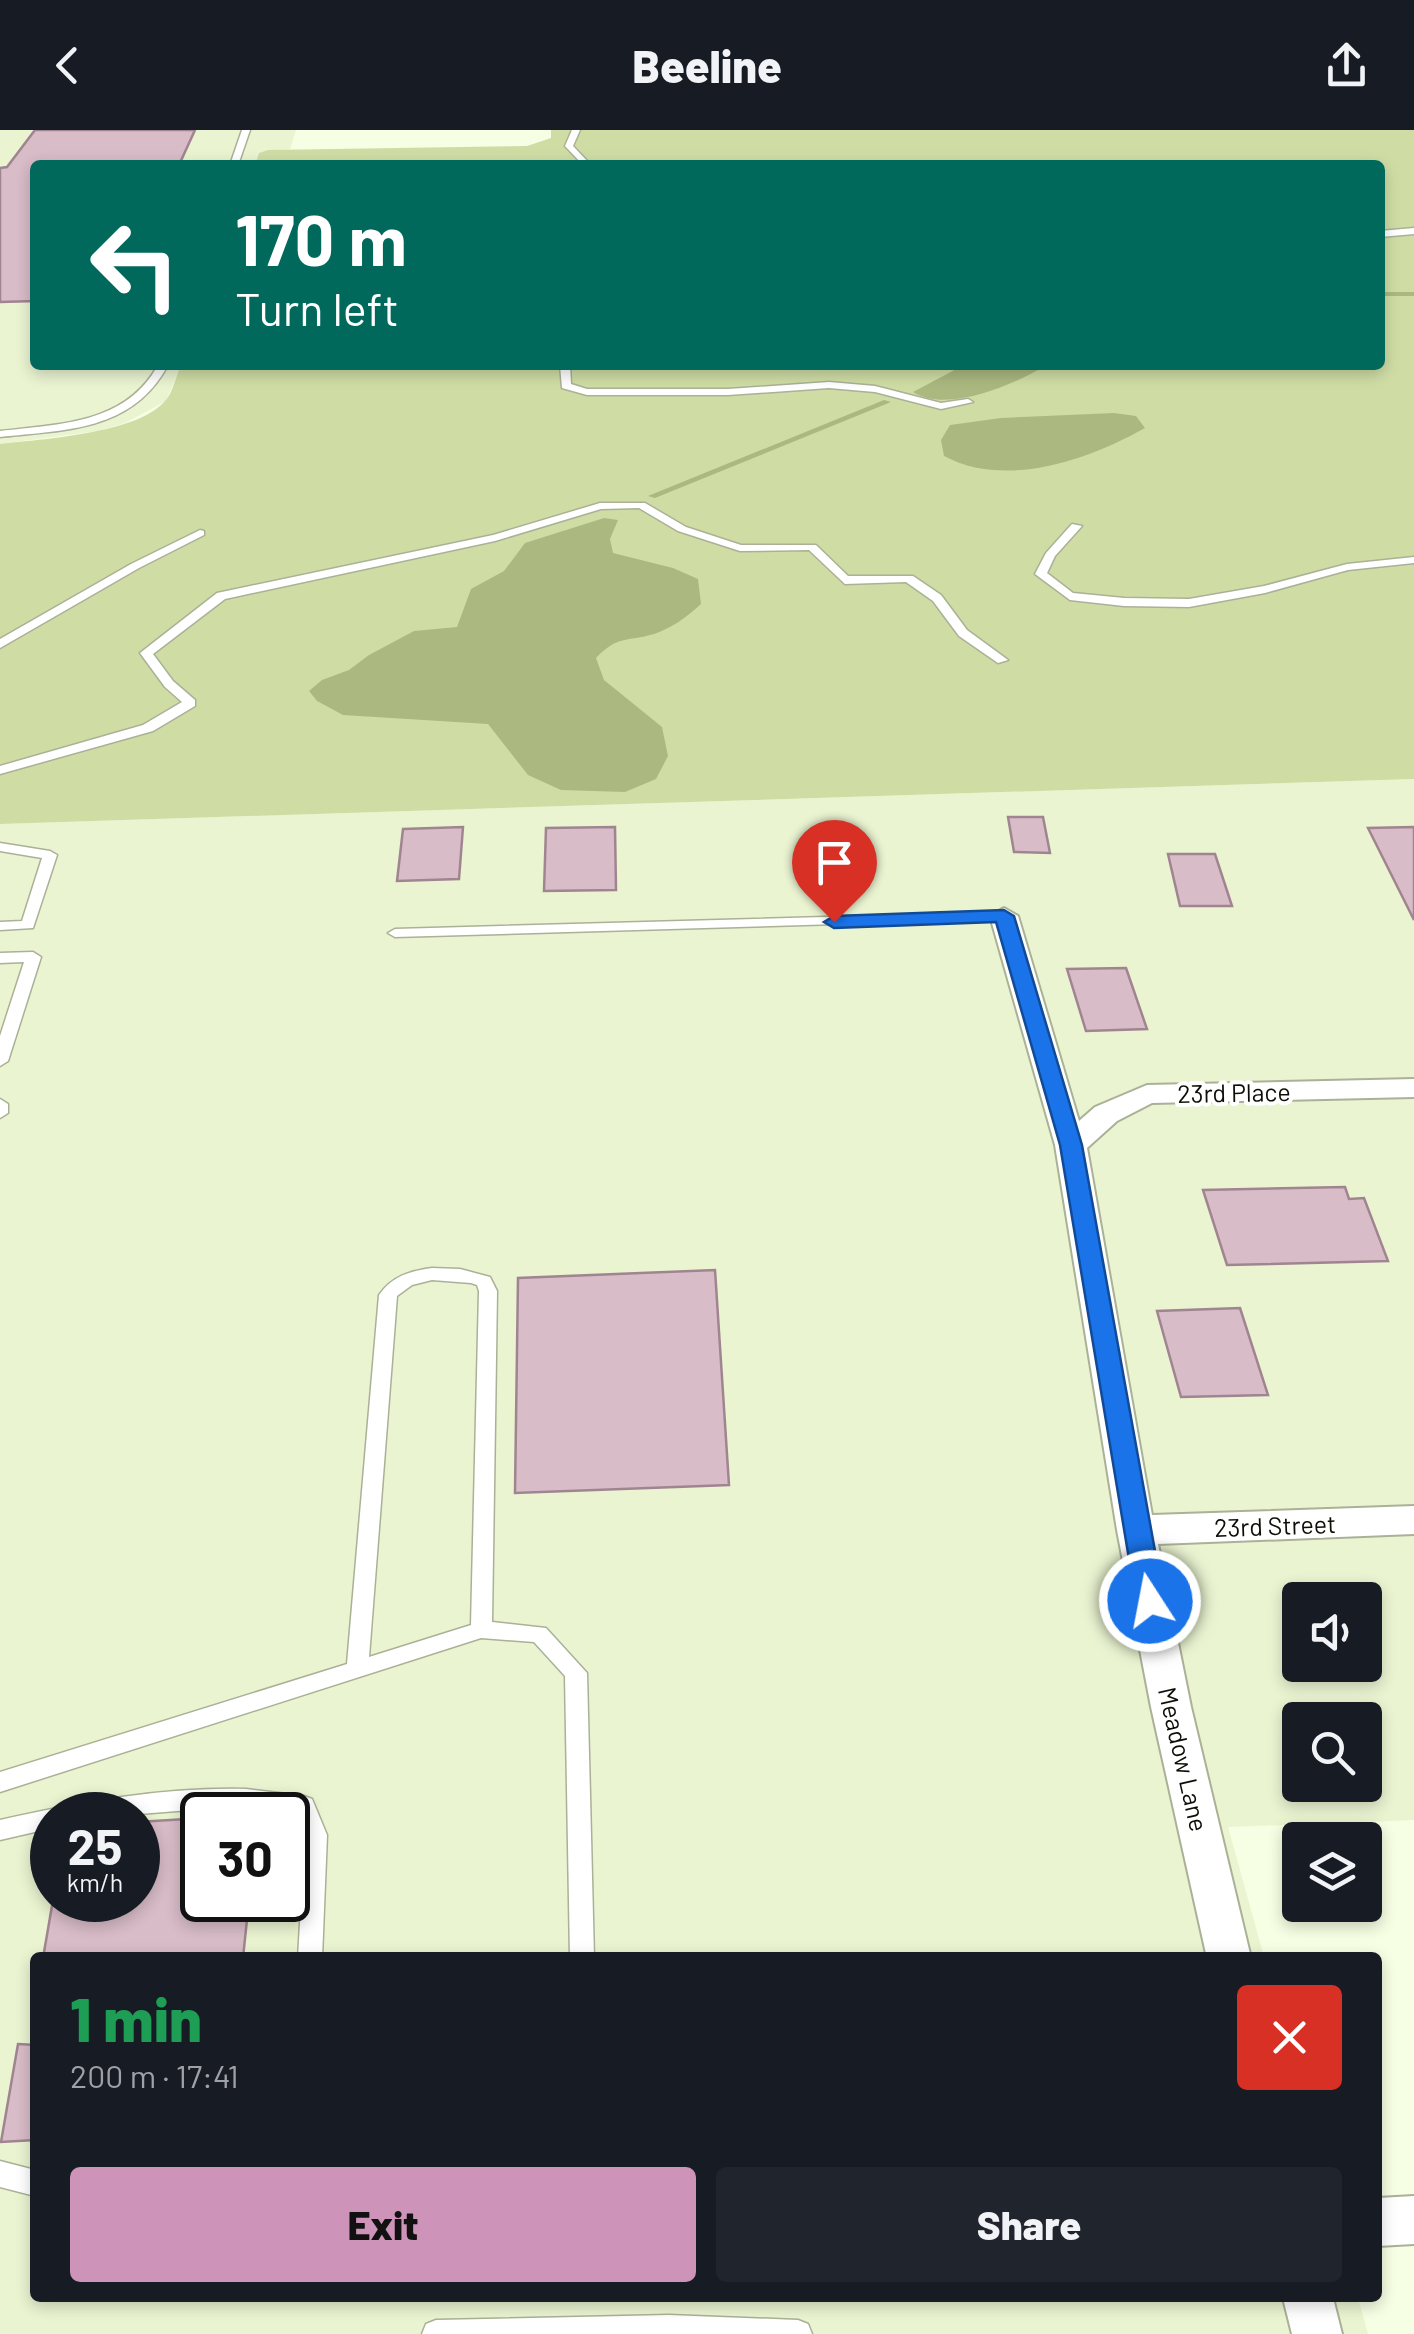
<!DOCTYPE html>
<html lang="en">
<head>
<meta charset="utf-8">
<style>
	body { margin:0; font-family:Barlow,sans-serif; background:#20242c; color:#f1f3f6; height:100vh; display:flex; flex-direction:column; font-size:38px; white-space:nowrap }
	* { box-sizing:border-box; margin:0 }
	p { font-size:32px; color:#9ea1a6 }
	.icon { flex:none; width:55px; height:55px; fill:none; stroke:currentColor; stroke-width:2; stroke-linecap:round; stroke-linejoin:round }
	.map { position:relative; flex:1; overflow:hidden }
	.sheet { position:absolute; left:30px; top:1822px; width:1352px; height:350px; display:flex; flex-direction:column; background:#171b24; border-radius:10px; box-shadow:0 5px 15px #0003 }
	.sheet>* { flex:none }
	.guide { position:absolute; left:30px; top:30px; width:1355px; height:210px; border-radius:10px; box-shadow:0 5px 15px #0003; background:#00695c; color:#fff; overflow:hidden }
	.buttons { position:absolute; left:1282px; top:1452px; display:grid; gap:20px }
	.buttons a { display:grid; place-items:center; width:100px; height:100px; border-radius:10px; background:#171b24; box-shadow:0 5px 15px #0003; font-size:50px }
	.speed { position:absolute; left:30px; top:1662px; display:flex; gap:20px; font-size:50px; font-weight:700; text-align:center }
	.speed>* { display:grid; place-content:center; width:130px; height:130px; border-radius:50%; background:#171b24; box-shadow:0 5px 15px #0003; line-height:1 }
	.speed small { font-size:25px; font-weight:400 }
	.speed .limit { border:5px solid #111; border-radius:15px; background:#fff; color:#111 }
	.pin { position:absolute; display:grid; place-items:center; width:85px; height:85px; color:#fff; margin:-102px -42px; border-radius:50% 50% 50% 0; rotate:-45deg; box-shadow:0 0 10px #0007 }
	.pin .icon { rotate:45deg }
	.me { position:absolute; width:110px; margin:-55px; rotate:349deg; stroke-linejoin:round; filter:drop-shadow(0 0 8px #0008) }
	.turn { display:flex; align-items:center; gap:35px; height:210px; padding:0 40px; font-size:45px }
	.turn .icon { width:130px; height:130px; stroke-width:2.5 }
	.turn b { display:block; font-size:70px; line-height:85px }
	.round { display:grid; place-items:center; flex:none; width:105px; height:105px; border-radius:10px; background:#20242c }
	.summary { display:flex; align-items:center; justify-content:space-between; height:170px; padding:0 40px }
	h1 { font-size:60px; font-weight:800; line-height:75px; color:#1e9e55 }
	.primary-button { display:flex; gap:20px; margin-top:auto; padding:20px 40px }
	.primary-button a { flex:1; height:115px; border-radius:10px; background:#cd93b8; color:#111; font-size:40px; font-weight:800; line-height:115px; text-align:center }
	.primary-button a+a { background:#20242c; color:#f1f3f6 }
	header { display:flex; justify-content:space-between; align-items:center; height:130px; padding:0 40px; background:#171b24; font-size:45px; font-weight:800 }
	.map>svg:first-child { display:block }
	.built { fill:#eaf4d1; fill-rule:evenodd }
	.green { fill:#cfdda5 }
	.water { fill:#abb981 }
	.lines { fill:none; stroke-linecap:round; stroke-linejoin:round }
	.stream { fill:#abb981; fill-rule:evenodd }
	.building { fill:#d8bcc8; stroke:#a08591; stroke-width:2.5 }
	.service-casing { stroke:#aab197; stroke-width:3 }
	.minor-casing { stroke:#aab197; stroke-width:4 }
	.service { fill:#fff; fill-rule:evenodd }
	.minor { fill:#fff; fill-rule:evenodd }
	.route { fill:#1a73e8; stroke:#114b97; stroke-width:2.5 }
	.labels { text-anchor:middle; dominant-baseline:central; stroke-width:8; stroke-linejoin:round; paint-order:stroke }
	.street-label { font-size:25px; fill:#0d0f07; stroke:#fff }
</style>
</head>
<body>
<header><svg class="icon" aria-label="back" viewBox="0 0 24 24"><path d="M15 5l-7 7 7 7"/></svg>Beeline<svg class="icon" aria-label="share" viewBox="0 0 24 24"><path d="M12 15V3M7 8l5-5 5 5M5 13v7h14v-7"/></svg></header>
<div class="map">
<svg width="1414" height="2204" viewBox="0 0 1414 2204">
	<rect width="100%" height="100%" fill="#f6fee3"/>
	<g class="built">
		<polygon points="0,0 296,0 290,19 259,23 255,35 35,35 35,235 181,235 166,271 125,293 98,301 0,314"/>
		<path d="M1414 649V1690L1228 1697 1264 1827 35 1828V2168H1358L1368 2204H0V694ZM1300 1470H1365V1535H1300ZM1300 1590H1365V1655H1300ZM52 1685H138V1770H52ZM202 1685H288V1770H202Z"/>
	</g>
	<path class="green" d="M551 0H1414V649L0 694V314C41 309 137 304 165 271 173 263 176 245 181 235H1380V35H255L259 23 268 20 527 16 551 8Z"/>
	<g class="water">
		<path d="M964 235H1047C1015 254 948 284 913 262Z"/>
		<path d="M1114 283 1136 286 1145 298C1088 330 1006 359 944 326L941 310 950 295 1001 288Z"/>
		<path d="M604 388 618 390 610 409 613 423 673 438 698 449 701 474C687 487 672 498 654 504 626 512 618 505 596 528L604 550 662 597 668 626 656 649 625 662 561 660 528 645 488 594 343 585 317 571 309 561 322 550 349 540 369 525 414 501 457 497 471 459 504 441 525 413Z"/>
	</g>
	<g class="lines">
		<g class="stream">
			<polygon points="988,32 993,35 986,35"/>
			<rect x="1380" y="162" width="34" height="4"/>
			<polygon points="884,270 891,272 655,368 648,366"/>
		</g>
	</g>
	<g class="building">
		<polygon points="35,0 195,0 179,35 35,35 35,171 0,172 0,38 7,37"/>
		<polygon points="1008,687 1043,687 1050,723 1014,722"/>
		<polygon points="463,697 459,749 397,751 403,699"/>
		<polygon points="615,697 616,760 544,761 546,698"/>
		<polygon points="1414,697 1414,790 1368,698"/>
		<polygon points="1168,724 1215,724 1232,776 1180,776"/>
		<polygon points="1126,838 1147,899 1086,901 1067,839"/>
		<polygon points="1345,1057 1349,1069 1364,1068 1388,1131 1227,1135 1203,1060"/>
		<polygon points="715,1140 729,1355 515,1363 518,1148"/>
		<polygon points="1240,1178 1268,1265 1181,1267 1157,1181"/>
		<polygon points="202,1688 202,1770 249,1770 243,1828 43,1828 53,1770 138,1770 138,1692"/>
		<polygon points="18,1914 35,1915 35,2010 1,2012"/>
	</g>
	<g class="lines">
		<defs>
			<g id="service">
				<polygon points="242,0 250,0 238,35 230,35"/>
				<polygon points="572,0 580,0 573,16 591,35 583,35 565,16"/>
				<polygon points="1414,98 1414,104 1380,107 1380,101"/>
				<path d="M158 235H168C133 301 66 300 0 307V301C60 294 126 294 158 235Z"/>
				<polygon points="560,235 570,235 571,254 587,259 728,259 829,252 875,256 941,273 968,269 973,272 941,279 875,262 829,258 728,265 587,265 562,258"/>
				<polygon points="600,373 645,373 686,397 741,415 816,415 848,446 913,446 941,465 967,500 1008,530 998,533 959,506 933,471 906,452 845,454 809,420 740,421 678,401 639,378 601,379 495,411 225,469 153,524 173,551 195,570 195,576 153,601 0,644 0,636 143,595 182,572 165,557 140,523 217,463 493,405"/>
				<polygon points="1072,394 1082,396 1055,426 1047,443 1073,463 1124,468 1189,469 1264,456 1347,434 1414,427 1414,433 1348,440 1265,463 1189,477 1124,476 1070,470 1035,444 1046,423"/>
				<polygon points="200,400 204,401 204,405 139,438 0,518 0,509 131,434"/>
				<polygon points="0,713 50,721 57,725 33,798 0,800 0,792 22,791 42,728 0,721"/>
				<polygon points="1004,782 1009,783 1009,789 395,807 388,803 395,799"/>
				<polygon points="33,822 41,827 8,931 0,936 0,906 24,832 0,833 0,823"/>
				<polygon points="0,969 8,974 8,983 0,988"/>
				<path d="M432 1138 460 1139 490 1147 497 1161 492 1492 546 1498 587 1543 594 1828H570L565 1546 534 1512 481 1508 0 1662V1642L347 1534 379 1165C392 1146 410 1141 432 1138ZM432 1150 471 1153 477 1155 479 1161 471 1495 369 1527 397 1166 412 1155Z"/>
				<path d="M246 1659 304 1666 312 1669 327 1705 322 1828H298L305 1705 296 1684 216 1678 126 1685H52V1698L0 1710V1690C81 1672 162 1657 246 1659Z"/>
				<polygon points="0,2031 35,2040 35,2066 0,2057"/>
				<polygon points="669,2185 798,2190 808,2194 812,2204 422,2204 426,2194 436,2190"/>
			</g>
			<g id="minor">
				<polygon points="1004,778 1018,786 1079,991 1095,977 1147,955 1414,949 1414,967 1152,973 1117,991 1087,1018 1152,1385 1414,1376 1414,1404 1158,1414 1191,1577 1251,1828 1207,1828 1151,1577 1117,1400 1055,1015 990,786"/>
				<polygon points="1414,2066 1414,2114 1378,2116 1378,2068"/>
				<polygon points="1283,2168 1333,2168 1342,2204 1292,2204"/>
			</g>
		</defs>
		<use href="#service" class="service-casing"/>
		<use href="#minor" class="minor-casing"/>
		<use href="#service" class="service"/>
		<use href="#minor" class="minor"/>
	</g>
	<polygon class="route" points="1004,780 1014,786 1082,1015 1164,1471 1160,1479 1150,1482 1140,1479 1136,1471 1060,1015 996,792 834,798 824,792 834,786"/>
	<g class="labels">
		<g class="street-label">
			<text transform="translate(1234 962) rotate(-1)">23rd Place</text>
			<text transform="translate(1275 1395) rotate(-2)">23rd Street</text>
			<text transform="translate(1184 1629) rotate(77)">Meadow Lane</text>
		</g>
	</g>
</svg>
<div class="buttons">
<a><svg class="icon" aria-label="sound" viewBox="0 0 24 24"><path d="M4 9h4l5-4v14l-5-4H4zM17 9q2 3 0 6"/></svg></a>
<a><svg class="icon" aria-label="search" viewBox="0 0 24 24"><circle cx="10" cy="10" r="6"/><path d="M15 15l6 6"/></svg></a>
<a><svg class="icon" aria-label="layers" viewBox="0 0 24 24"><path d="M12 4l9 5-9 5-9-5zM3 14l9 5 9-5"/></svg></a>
</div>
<div class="speed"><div>25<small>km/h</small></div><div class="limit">30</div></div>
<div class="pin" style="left:834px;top:792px;background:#d93025"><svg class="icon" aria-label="arrive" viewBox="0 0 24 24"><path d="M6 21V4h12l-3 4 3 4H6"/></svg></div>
<svg class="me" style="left:1150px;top:1471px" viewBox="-20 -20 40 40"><circle r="17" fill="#1a73e8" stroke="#fff" stroke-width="3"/><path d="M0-11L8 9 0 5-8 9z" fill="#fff"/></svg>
<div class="guide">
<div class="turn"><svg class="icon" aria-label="left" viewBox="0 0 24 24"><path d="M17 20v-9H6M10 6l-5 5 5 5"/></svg><div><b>170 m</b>Turn left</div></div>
</div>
<section class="sheet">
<div class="summary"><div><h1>1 min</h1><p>200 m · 17:41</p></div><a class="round" style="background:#d93025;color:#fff"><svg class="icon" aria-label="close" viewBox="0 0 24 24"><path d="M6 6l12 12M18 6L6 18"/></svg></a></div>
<div class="primary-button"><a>Exit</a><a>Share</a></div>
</section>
</div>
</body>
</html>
